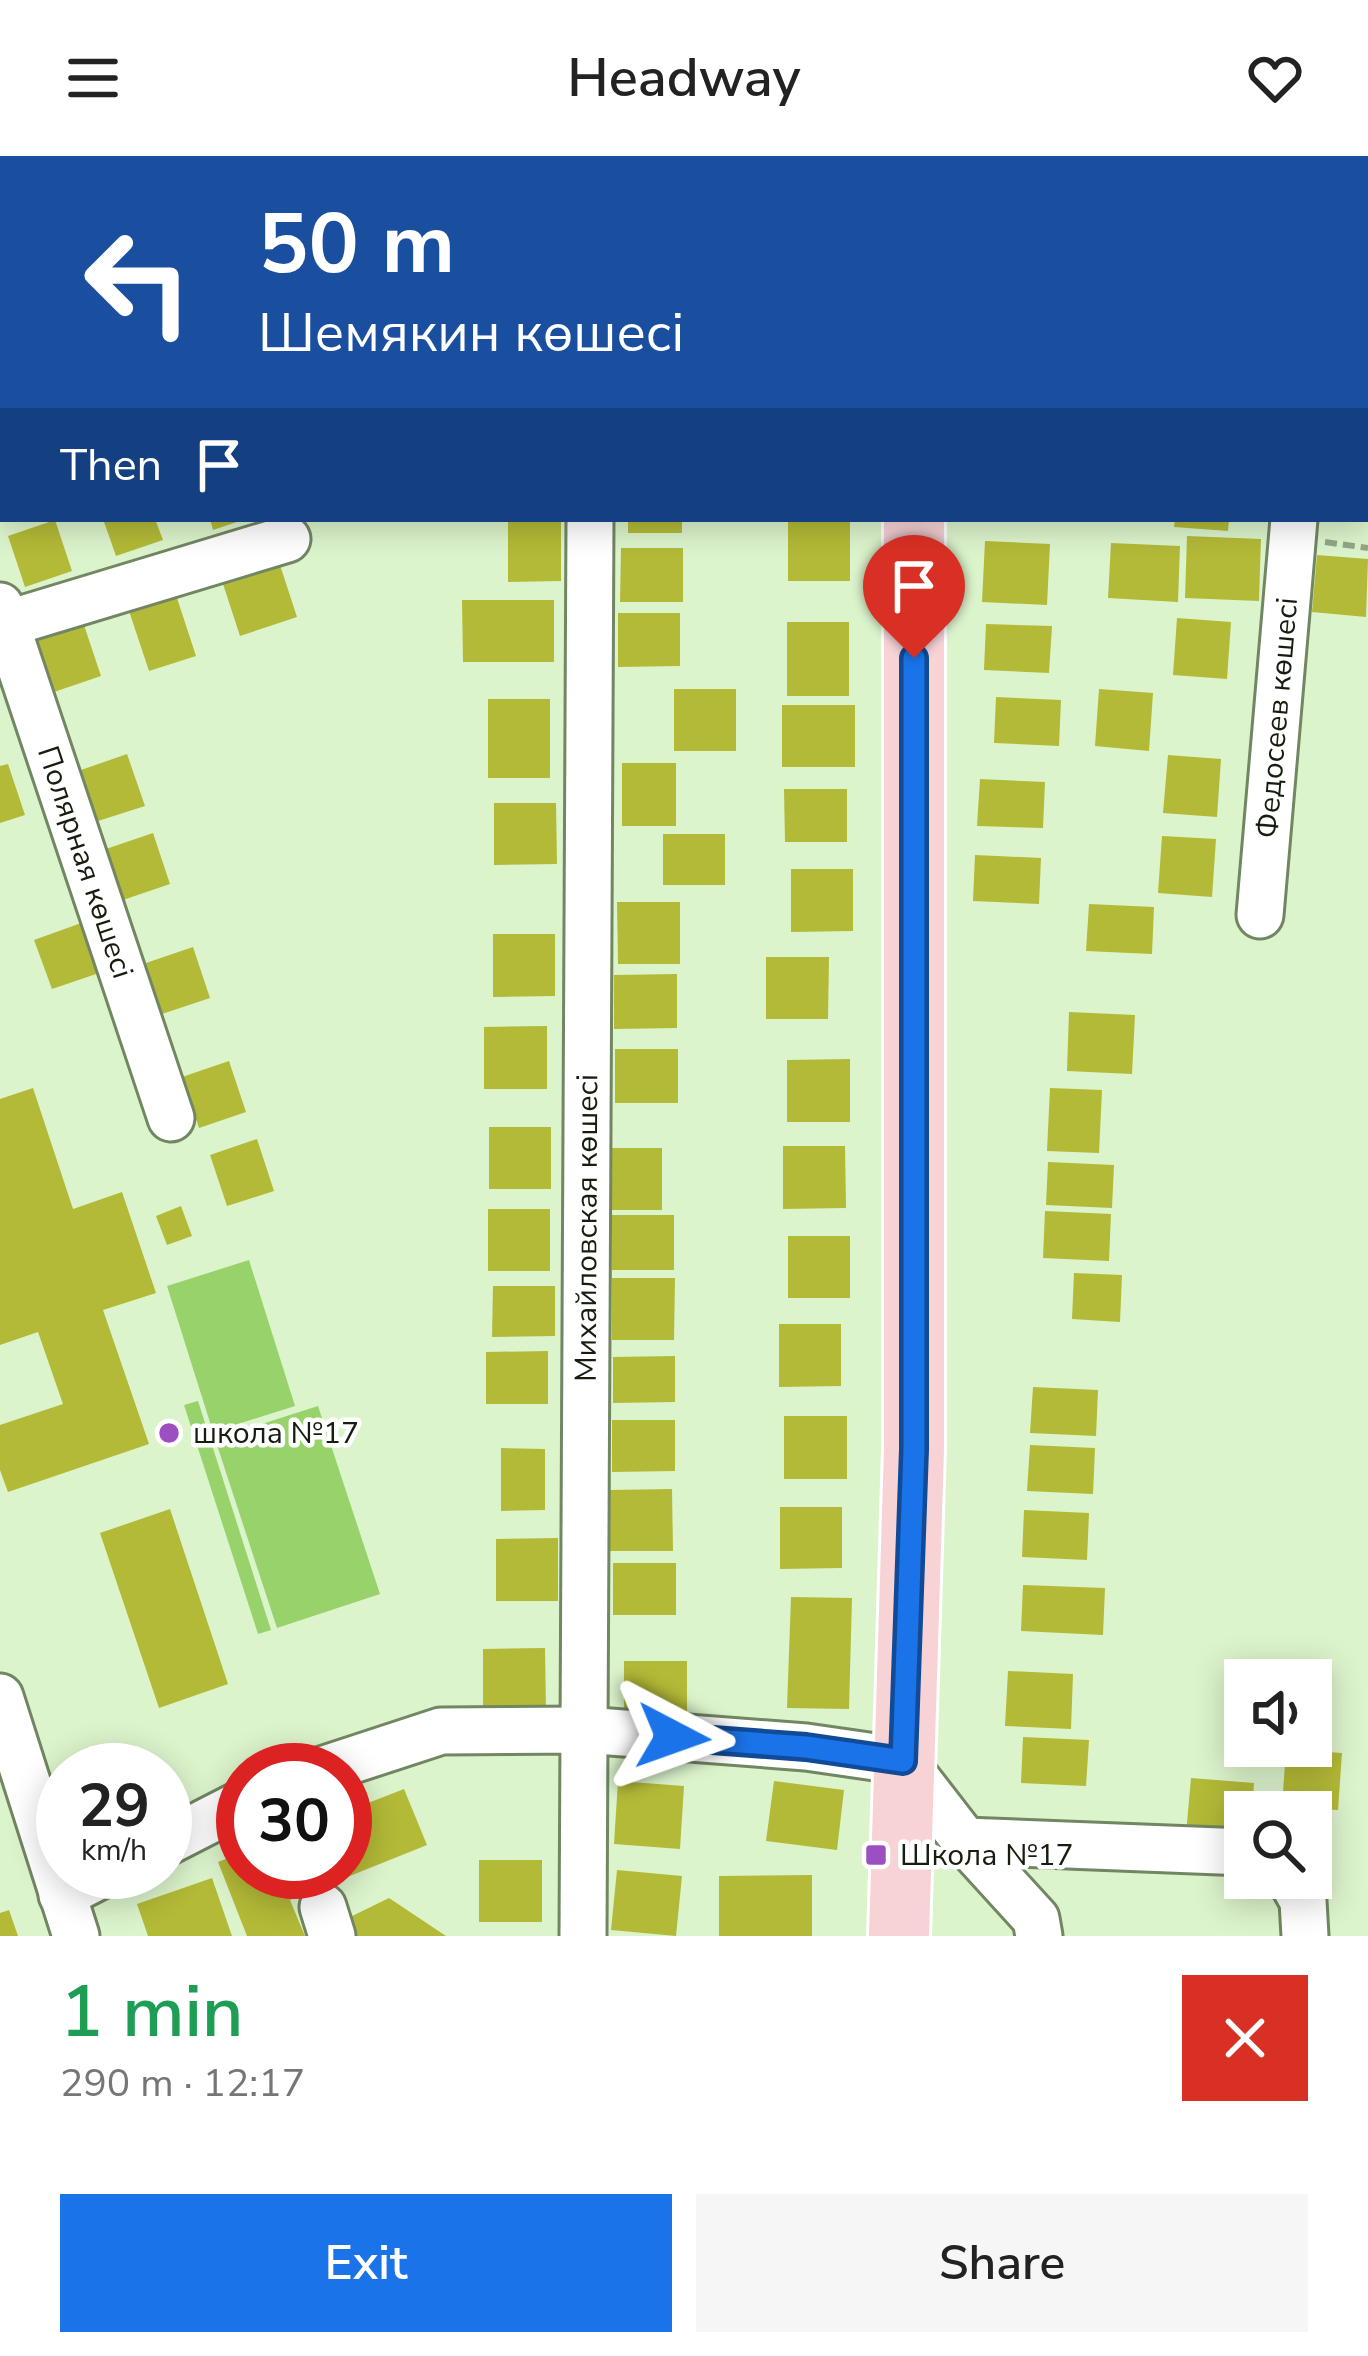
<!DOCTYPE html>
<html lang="en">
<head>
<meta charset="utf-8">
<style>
	body { margin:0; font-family:"Nunito Sans",sans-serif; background:#f6f6f6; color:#222; height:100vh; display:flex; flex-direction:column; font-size:45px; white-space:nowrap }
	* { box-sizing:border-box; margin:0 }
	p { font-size:39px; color:#767676 }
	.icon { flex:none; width:66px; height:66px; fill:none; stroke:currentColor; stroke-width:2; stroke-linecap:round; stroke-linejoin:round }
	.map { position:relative; height:1780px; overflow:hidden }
	.drawer { display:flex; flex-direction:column; background:#fff; flex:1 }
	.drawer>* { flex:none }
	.top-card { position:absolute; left:0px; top:0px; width:1368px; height:366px; box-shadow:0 6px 30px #0003; background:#1a4fa0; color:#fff; overflow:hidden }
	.buttons { position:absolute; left:1224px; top:1503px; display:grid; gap:24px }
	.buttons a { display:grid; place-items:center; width:108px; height:108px; border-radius:0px; background:#fff; box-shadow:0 6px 30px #0003; font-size:60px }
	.speed { position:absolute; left:36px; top:1587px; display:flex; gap:24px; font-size:60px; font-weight:700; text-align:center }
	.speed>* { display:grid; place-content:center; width:156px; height:156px; border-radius:50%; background:#fff; box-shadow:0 6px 30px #0003; line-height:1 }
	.speed small { font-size:30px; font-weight:400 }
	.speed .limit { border:18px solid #d22; background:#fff; color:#111 }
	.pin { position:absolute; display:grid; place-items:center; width:102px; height:102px; color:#fff; margin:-123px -51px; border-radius:50% 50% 50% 0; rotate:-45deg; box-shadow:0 0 12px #0007 }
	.pin .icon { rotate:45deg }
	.me { position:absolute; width:132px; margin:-66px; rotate:94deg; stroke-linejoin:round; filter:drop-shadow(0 0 9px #0008) }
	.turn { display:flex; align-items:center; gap:42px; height:252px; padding:0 60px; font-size:54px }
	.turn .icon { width:156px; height:156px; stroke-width:2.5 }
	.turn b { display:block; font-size:84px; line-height:102px }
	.then { display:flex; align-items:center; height:114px; padding:0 60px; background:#0003; gap:24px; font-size:45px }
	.round { display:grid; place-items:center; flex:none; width:126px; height:126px; border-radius:0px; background:#f6f6f6 }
	.summary { display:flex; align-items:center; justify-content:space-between; height:204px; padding:0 60px }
	h1 { font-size:72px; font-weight:600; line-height:90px; color:#1e9e55 }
	.cta { display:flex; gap:24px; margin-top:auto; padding:24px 60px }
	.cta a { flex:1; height:138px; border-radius:0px; background:#1a73e8; color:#fff; font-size:48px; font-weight:600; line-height:138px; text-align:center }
	.cta a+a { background:#f6f6f6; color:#222 }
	header { display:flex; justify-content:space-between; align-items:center; height:156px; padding:0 60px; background:#fff; font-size:54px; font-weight:600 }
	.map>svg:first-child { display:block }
	.green { fill:#98d26a }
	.building { fill:#b3ba37 }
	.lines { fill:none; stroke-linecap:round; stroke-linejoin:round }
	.minor-casing { stroke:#718662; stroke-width:51 }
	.major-casing { stroke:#fff; stroke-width:66 }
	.path { stroke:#94a687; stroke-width:6; stroke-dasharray:12 6; stroke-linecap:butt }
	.minor { stroke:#fff; stroke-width:45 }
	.major { stroke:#f7d3d6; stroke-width:60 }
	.route-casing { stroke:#114b97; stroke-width:30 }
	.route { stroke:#1a73e8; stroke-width:21 }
	.poi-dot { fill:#9b4fc1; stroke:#fff; stroke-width:4.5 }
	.labels { text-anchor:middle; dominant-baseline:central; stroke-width:9; stroke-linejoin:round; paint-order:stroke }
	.street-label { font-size:30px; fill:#151d0e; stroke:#fff }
	.poi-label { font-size:30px; fill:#151d0e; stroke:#fff; text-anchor:start }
</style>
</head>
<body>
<header><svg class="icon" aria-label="menu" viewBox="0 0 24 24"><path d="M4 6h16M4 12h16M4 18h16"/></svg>Headway<svg class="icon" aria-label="heart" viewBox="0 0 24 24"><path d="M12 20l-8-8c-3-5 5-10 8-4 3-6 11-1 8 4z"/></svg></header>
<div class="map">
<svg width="1368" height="1780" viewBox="0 0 1368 1780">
	<rect width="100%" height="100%" fill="#dcf4cc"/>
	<g class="green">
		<polygon points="249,1104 295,1250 213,1276 167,1130"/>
		<polygon points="198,1245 271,1474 258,1478 184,1249"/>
		<polygon points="318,1250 380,1438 277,1472 215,1283"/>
	</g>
	<g class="building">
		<polygon points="103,363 155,363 163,384 116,400"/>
		<polygon points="210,363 243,363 243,364 213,374"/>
		<polygon points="508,363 561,363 561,425 508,426"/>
		<rect x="628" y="363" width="54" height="14"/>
		<polygon points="1175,363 1229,363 1228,375 1174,371"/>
		<polygon points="55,364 72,415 25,431 8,380"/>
		<rect x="788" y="364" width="62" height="61"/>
		<polygon points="1187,380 1261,383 1259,445 1185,442"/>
		<polygon points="985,385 1050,388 1047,449 982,446"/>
		<polygon points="1111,387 1180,390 1178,446 1108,442"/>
		<polygon points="621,392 683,392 683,446 620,446"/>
		<polygon points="1317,399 1368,403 1366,461 1312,456"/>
		<polygon points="280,409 297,461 240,480 223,428"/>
		<polygon points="176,439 196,500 149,515 129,455"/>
		<polygon points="462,444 554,444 554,506 463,506"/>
		<polygon points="618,457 680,457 680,510 618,511"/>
		<polygon points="1177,462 1231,466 1227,523 1173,519"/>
		<rect x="787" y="466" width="62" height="74"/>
		<polygon points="986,468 1052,470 1049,517 984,514"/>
		<polygon points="84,469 101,520 54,536 37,485"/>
		<rect x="674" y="533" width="62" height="62"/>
		<polygon points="1099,533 1153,537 1149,595 1095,590"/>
		<polygon points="996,541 1061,544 1059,590 994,587"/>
		<rect x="488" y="543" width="62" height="79"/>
		<rect x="782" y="549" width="73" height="62"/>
		<polygon points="127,598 145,650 98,665 81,614"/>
		<polygon points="1168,599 1221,603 1217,661 1163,657"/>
		<rect x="622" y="607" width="54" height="63"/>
		<polygon points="8,608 25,659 0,667 0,610"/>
		<polygon points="980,623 1045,626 1043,672 977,670"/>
		<polygon points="784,633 847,633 847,686 785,686"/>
		<polygon points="494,647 556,647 557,708 494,709"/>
		<polygon points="153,677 170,728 123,744 106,693"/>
		<rect x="663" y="678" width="62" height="51"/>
		<polygon points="1162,680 1216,683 1212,741 1158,737"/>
		<polygon points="975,699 1041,702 1039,748 973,745"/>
		<polygon points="791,713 853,713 853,775 791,776"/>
		<polygon points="617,746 680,746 680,808 618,808"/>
		<polygon points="1089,748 1154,751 1152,798 1086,795"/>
		<polygon points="84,766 102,816 52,833 34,784"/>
		<polygon points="493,778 555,778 555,840 493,841"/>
		<polygon points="193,791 210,842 162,858 146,807"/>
		<polygon points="766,801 829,801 828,863 766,863"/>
		<polygon points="677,818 677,872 614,873 614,819"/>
		<polygon points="1069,856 1135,859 1132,918 1067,915"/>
		<polygon points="547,870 547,933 484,933 484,871"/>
		<rect x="615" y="893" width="63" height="54"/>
		<polygon points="850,903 850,966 787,966 787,904"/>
		<polygon points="229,905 246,956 199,972 182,921"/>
		<polygon points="33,932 73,1053 122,1036 156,1137 103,1154 149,1288 8,1336 0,1314 0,1269 63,1248 38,1176 0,1189 0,943"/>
		<polygon points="1050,932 1102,934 1099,997 1047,995"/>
		<rect x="489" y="971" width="62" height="62"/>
		<polygon points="257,983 274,1035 227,1050 210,999"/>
		<polygon points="783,990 845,990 846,1052 783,1053"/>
		<rect x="610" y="992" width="52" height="62"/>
		<polygon points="1048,1006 1114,1009 1112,1052 1046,1049"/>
		<polygon points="181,1050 192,1080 167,1089 156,1060"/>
		<rect x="488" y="1053" width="62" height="62"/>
		<polygon points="1045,1055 1111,1058 1109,1105 1043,1102"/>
		<rect x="612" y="1059" width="62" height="55"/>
		<rect x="788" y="1080" width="62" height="62"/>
		<polygon points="1074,1117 1122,1119 1120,1166 1072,1163"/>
		<polygon points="612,1122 675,1122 674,1184 612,1184"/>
		<polygon points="493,1130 555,1130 555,1180 492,1181"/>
		<polygon points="779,1168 841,1168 841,1230 779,1231"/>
		<polygon points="548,1195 548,1248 486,1248 486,1196"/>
		<polygon points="675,1200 675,1246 613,1247 613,1201"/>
		<polygon points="1033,1231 1098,1234 1096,1280 1030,1277"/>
		<rect x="784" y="1260" width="63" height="63"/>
		<polygon points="612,1264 675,1264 675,1315 612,1316"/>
		<polygon points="1030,1289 1095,1292 1093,1338 1027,1335"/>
		<polygon points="501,1292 545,1293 545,1354 501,1355"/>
		<polygon points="672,1333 673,1395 610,1395 610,1334"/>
		<polygon points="780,1351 842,1351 842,1412 780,1413"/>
		<polygon points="170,1353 228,1528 159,1552 100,1377"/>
		<polygon points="1024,1354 1089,1357 1087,1404 1022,1401"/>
		<polygon points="558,1382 558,1445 496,1445 496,1383"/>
		<rect x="613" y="1407" width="63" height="52"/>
		<polygon points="1023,1429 1105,1432 1103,1479 1021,1475"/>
		<polygon points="791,1441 852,1442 849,1553 787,1552"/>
		<polygon points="545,1492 546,1555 483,1555 483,1493"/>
		<polygon points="624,1505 687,1505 687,1560 624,1561"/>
		<polygon points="1008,1515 1073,1518 1071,1573 1005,1570"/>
		<polygon points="1023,1581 1089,1584 1086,1630 1021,1627"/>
		<polygon points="1286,1593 1342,1597 1338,1654 1282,1651"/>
		<polygon points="1191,1622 1254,1627 1252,1656 1245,1656 1245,1682 1186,1678"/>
		<polygon points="618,1625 684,1630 680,1693 614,1688"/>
		<polygon points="774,1625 844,1634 837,1694 766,1685"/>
		<polygon points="404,1633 427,1689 290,1744 305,1780 247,1780 218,1706 243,1696 243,1716 345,1716 345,1656"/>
		<rect x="479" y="1704" width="63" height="62"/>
		<polygon points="617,1714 682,1720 676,1780 611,1774"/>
		<polygon points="812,1719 812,1780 719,1780 719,1720"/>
		<polygon points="212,1722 232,1780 148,1780 137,1748"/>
		<polygon points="389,1742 446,1780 351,1780 348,1762"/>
		<polygon points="9,1754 18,1780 0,1780 0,1757"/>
	</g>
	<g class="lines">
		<defs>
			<g id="minor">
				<polyline points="101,0 102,3"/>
				<polyline points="271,3 281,0"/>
				<polyline points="591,3 591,0"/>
				<polyline points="1319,3 1319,0"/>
				<polyline points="0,100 3,99"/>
				<path id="s1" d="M0 450 171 962"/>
				<polyline points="6,468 287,383"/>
				<path id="s2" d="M1260 759 1294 363"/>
				<polyline points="0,1541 76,1780"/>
				<polyline points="322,1614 441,1575 584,1574 806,1591 903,1605 965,1685 1036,1763 1039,1780"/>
				<polyline points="965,1685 1245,1696"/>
				<polyline points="165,1687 243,1647"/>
				<polyline points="1290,1722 1303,1745 1305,1780"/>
				<polyline points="62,1739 107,1716"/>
				<polyline points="323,1751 332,1780"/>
				<path id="s3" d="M583 1780 590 363"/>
			</g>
			<g id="major">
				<polyline points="922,3 922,0"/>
				<polyline points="899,1780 914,1293 914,363"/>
			</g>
		</defs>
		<use href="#minor" class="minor-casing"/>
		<use href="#major" class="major-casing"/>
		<polyline class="path" points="1325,386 1368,392"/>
		<use href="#minor" class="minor"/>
		<use href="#major" class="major"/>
	</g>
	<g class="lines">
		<defs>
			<polyline id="route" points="673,1581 806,1591 903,1605 914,1293 914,502"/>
		</defs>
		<use href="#route" class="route-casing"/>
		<use href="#route" class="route"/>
	</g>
	<g class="poi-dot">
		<circle cx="169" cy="1277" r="12"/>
		<rect x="864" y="1687" width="24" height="24" rx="6"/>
	</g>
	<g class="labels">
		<g class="street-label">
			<text stroke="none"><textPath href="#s2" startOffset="198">Федосеев көшесі</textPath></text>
			<text stroke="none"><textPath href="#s1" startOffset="270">Полярная көшесі</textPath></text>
			<text stroke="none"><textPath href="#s3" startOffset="708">Михайловская көшесі</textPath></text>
		</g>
		<g class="poi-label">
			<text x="193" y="1277">школа №17</text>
			<text x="900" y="1699">Школа №17</text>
		</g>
	</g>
</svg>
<div class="buttons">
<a><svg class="icon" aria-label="sound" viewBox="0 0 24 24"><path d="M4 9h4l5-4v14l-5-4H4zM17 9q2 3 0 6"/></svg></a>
<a><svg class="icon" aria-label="search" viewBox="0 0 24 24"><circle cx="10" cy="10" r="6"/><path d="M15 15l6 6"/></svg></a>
</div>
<div class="speed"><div>29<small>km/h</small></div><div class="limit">30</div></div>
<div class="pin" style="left:914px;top:502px;background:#d93025"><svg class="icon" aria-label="arrive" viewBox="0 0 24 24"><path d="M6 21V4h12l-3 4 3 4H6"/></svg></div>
<svg class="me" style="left:673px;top:1581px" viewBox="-20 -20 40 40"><path d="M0-17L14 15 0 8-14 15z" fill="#1a73e8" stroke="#fff" stroke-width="4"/></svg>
<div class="top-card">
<div class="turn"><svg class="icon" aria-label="left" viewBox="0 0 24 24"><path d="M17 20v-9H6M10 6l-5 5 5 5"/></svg><div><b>50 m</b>Шемякин көшесі</div></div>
<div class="then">Then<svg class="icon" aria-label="arrive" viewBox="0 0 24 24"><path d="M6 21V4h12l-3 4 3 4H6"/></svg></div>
</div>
</div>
<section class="drawer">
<div class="summary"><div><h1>1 min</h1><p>290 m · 12:17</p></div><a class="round" style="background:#d93025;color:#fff"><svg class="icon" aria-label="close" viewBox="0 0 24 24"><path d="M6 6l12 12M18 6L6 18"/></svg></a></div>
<div class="cta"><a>Exit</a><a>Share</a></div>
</section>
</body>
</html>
